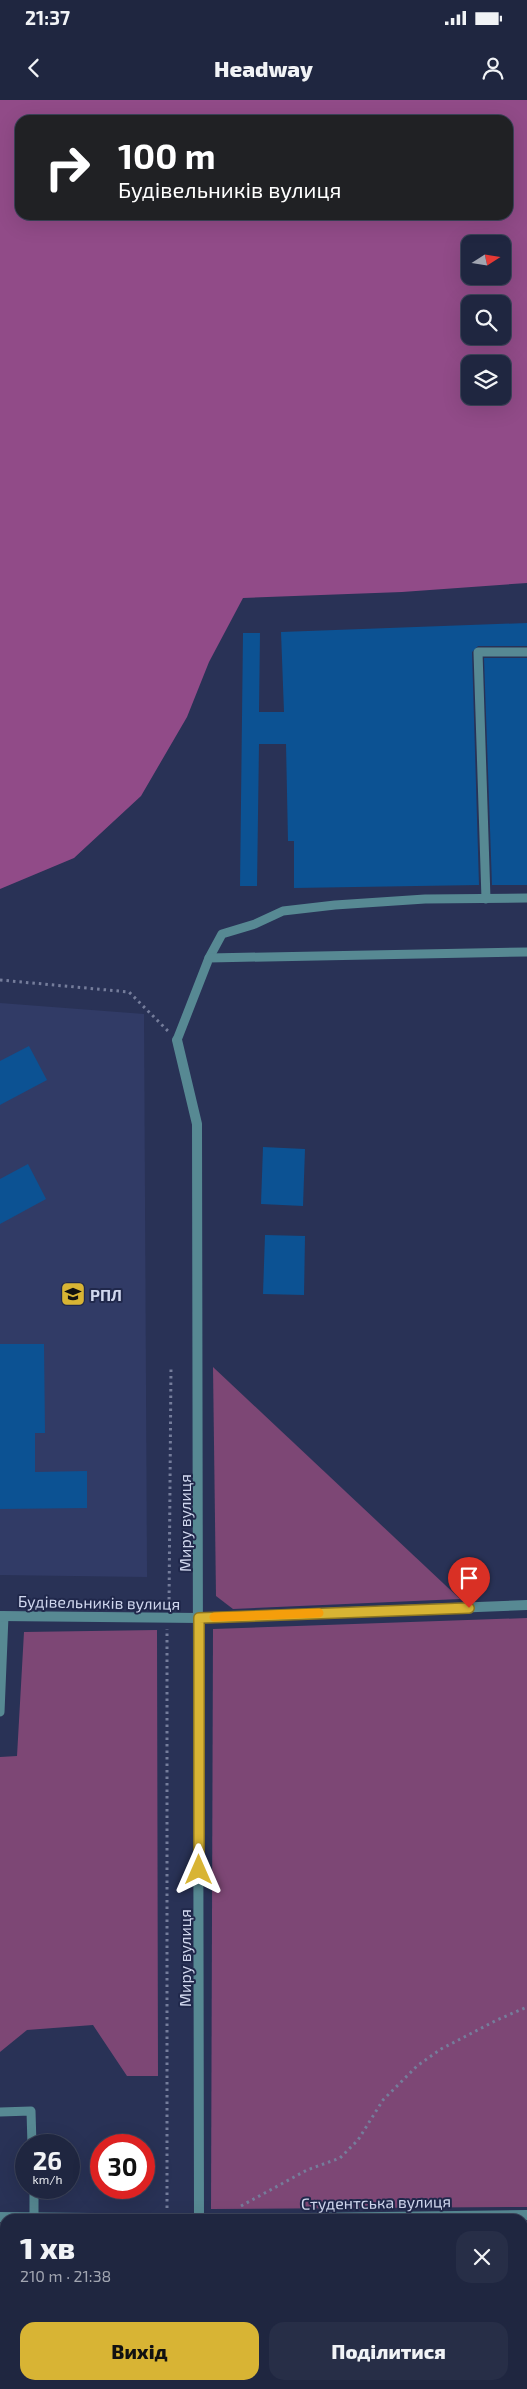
<!DOCTYPE html>
<html lang="uk">
<head>
<meta charset="utf-8">
<style>
	body { margin:0; font-family:"Exo 2",sans-serif; background:#272e47; color:#f1f3f6; height:100vh; display:flex; flex-direction:column; font-size:19px; white-space:nowrap }
	* { box-sizing:border-box; margin:0 }
	p { font-size:16px; color:#a1a5b1 }
	.icon { flex:none; width:28px; height:28px; fill:none; stroke:currentColor; stroke-width:2; stroke-linecap:round; stroke-linejoin:round }
	.map { position:relative; flex:1; overflow:hidden }
	.details { position:absolute; left:0px; top:2114px; width:528px; height:176px; display:flex; flex-direction:column; background:#1f2640; border-radius:15px 15px 0 0; box-shadow:0 5px 20px #0002,0 0 0 1px #3c4359 }
	.details>* { flex:none }
	.guide { position:absolute; left:15px; top:15px; width:498px; height:105px; border-radius:15px; box-shadow:0 5px 20px #0002,0 0 0 1px #3c4359; background:#202124; color:#fff; overflow:hidden }
	.needle { width:32px; rotate:78deg }
	.tools { position:absolute; left:461px; top:135px; display:grid; gap:10px }
	.tools a { display:grid; place-items:center; width:50px; height:50px; border-radius:10px; background:#1f2640; box-shadow:0 5px 20px #0002,0 0 0 1px #3c4359; font-size:25px }
	.speed { position:absolute; left:15px; top:2034px; display:flex; gap:10px; font-size:25px; font-weight:700; text-align:center }
	.speed>* { display:grid; place-content:center; width:65px; height:65px; border-radius:50%; background:#1f2640; box-shadow:0 5px 20px #0002,0 0 0 1px #3c4359; line-height:1 }
	.speed small { font-size:12px; font-weight:400 }
	.speed .limit { border:8px solid #d22; background:#fff; color:#111 }
	.pin { position:absolute; display:grid; place-items:center; width:42px; height:42px; color:#fff; margin:-51px -21px; border-radius:50% 50% 50% 0; rotate:-45deg; box-shadow:0 0 5px #0007 }
	.pin .icon { rotate:45deg }
	.me { position:absolute; width:55px; margin:-28px; rotate:0deg; stroke-linejoin:round; filter:drop-shadow(0 0 4px #0008) }
	.turn { display:flex; align-items:center; gap:18px; height:105px; padding:0 20px; font-size:22px }
	.turn .icon { width:65px; height:65px; stroke-width:2.5 }
	.turn b { display:block; font-size:35px; line-height:42px }
	.round { display:grid; place-items:center; flex:none; width:52px; height:52px; border-radius:15px; background:#272e47 }
	.headline { display:flex; align-items:center; justify-content:space-between; height:85px; padding:0 20px }
	h1 { font-size:30px; font-weight:800; line-height:38px }
	.cta { display:flex; gap:10px; margin-top:auto; padding:10px 20px }
	.cta a { flex:1; height:58px; border-radius:15px; background:#d8b434; color:#111; font-size:20px; font-weight:800; line-height:58px; text-align:center }
	.cta a+a { background:#272e47; color:#f1f3f6 }
	.status { display:flex; justify-content:space-between; align-items:center; height:35px; padding:0 25px; background:#1f2640; direction:ltr }
	.status svg { height:14px; fill:currentColor }
	header { display:flex; justify-content:space-between; align-items:center; height:65px; padding:0 20px; background:#1f2640; font-size:22px; font-weight:800 }
	.map>svg:first-child { display:block }
	.built { fill:#313b66 }
	.green { fill:#7d4775 }
	.forest { fill:#914b88; fill-rule:evenodd }
	.building { fill:#0c5293 }
	.lines { fill:none; stroke-linecap:round; stroke-linejoin:round }
	.path { stroke:#757d9b; stroke-width:3; stroke-dasharray:2.5 4; stroke-linecap:butt }
	.service { stroke:#578993; stroke-width:9 }
	.minor { stroke:#578993; stroke-width:10 }
	.tertiary { stroke:#578993; stroke-width:10 }
	.route-casing { stroke:#8c7522; stroke-width:12 }
	.route { stroke:#d8b434; stroke-width:9 }
	.slow { stroke:#f59e0b; stroke-width:9 }
	.labels { text-anchor:middle; dominant-baseline:central; stroke-width:4; stroke-linejoin:round; paint-order:stroke }
	.poi-label { font-size:16px; font-weight:bold; fill:#d0d7ee; stroke:#20284b; text-anchor:start }
	.street-label { font-size:16px; fill:#d0d7ee; stroke:#20284b }
</style>
</head>
<body>
<div class="status"><b>21:37</b><svg viewBox="0 0 49 12"><path d="M0 12V9h3v3zM5 12V6h3v6zM10 12V3h3v9zM15 12V0h3v12zM26 1h20v11H26zM47 4h2v5h-2z"/></svg></div>
<header><svg class="icon" aria-label="back" viewBox="0 0 24 24"><path d="M15 5l-7 7 7 7"/></svg>Headway<svg class="icon" aria-label="person" viewBox="0 0 24 24"><circle cx="12" cy="8" r="4"/><path d="M4 21q1-7 8-7t8 7"/></svg></header>
<div class="map">
<svg width="527" height="2289" viewBox="0 0 527 2289">
	<rect width="100%" height="100%" fill="#293256"/>
	<polygon class="built" points="0,903 144,914 147,1477 0,1475"/>
	<g class="green">
		<polygon points="213,1267 460,1499 233,1509 216,1496"/>
		<polygon points="527,1518 527,2107 211,2109 213,1529"/>
		<polygon points="157,1530 158,1976 127,1976 93,1925 27,1930 0,1952 0,1657 17,1656 24,1532"/>
		<polygon points="0,2240 5,2240 5,2285 80,2285 80,2289 0,2289"/>
		<rect x="218" y="2285" width="59" height="4"/>
	</g>
	<path class="forest" d="M0 0H527V483L402 492 243 498 209 562 187 617 141 696 74 758 0 789ZM20 20H508V115H20ZM470 144H502V176H470ZM470 204H502V236H470ZM470 264H502V296H470Z"/>
	<g class="building">
		<polygon points="527,523 527,546 478,546 472,552 479,785 294,788 294,741 288,741 286,644 259,644 257,786 240,786 243,533 260,533 259,612 284,612 281,532"/>
		<polygon points="484,558 527,558 527,785 492,785"/>
		<polygon points="29,946 47,980 0,1005 0,961"/>
		<polygon points="263,1047 305,1049 303,1106 261,1104"/>
		<polygon points="28,1064 46,1099 0,1124 0,1079"/>
		<polygon points="265,1135 305,1136 304,1195 263,1194"/>
		<polygon points="0,1244 44,1244 45,1333 35,1333 35,1372 87,1371 87,1408 0,1409"/>
	</g>
	<g class="lines">
		<g class="path">
			<polyline points="0,880 129,892 169,932"/>
			<polyline points="169,1506 171,1266"/>
			<polyline points="241,2106 307,2070 340,2058 358,2040 383,2000 417,1966 441,1949 497,1920 527,1907"/>
			<polyline points="167,2108 167,1529"/>
			<polyline points="227,2285 243,2285"/>
			<polyline points="166,2289 166,2285"/>
		</g>
		<g class="service">
			<polyline points="486,799 478,552 527,552"/>
			<polyline points="209,858 222,834 255,824 283,811 335,805 425,799 527,798"/>
			<polyline points="177,940 209,858 527,852"/>
			<polyline points="0,1612 4,1516"/>
			<polyline points="0,2012 31,2011 32,2045"/>
			<polyline points="34,2088 34,2117"/>
		</g>
		<g class="minor">
			<polyline points="177,940 197,1024 199,2119"/>
			<polyline points="0,2117 181,2119"/>
			<polyline points="226,2119 527,2115"/>
			<polyline points="199,2285 199,2289"/>
		</g>
		<polyline class="tertiary" points="0,1516 199,1518 527,1505"/>
	</g>
	<g class="lines">
		<defs>
			<polyline id="route" points="199,1770 199,1518 469,1508"/>
		</defs>
		<use href="#route" class="route-casing"/>
		<use href="#route" class="route"/>
		<polyline class="slow" points="214,1517 319,1513"/>
	</g>
	<defs>
		<symbol id="university-square" viewBox="-11 -11 22 22"><rect x="-9" y="-9" width="18" height="18" rx="4" fill="#d8b434" stroke="#20284b"/><path d="M0-5L7-2L0 1L-7-2ZM-4 1L0 2.5L4 1V4Q0 6-4 4Z" fill="#111"/></symbol>
	</defs>
	<g fill-rule="evenodd">
		<use href="#university-square" x="59" y="1180" width="28" height="28"/>
	</g>
	<g class="labels">
		<g class="poi-label">
			<text x="90" y="1194">РПЛ</text>
		</g>
		<g class="street-label">
			<text transform="translate(184 1423) rotate(-90)">Миру вулиця</text>
			<text transform="translate(99 1502) rotate(1)">Будівельників вулиця</text>
			<text transform="translate(184 1858) rotate(-90)">Миру вулиця</text>
			<text transform="translate(376 2102) rotate(-1)">Студентська вулиця</text>
		</g>
	</g>
</svg>
<div class="tools">
<a><svg class="needle" viewBox="-14 -14 28 28"><path d="M0-13l5 13h-10z" fill="#e53935"/><path d="M0 13l5-13h-10z" fill="#a1a5b1"/></svg></a>
<a><svg class="icon" aria-label="search" viewBox="0 0 24 24"><circle cx="10" cy="10" r="6"/><path d="M15 15l6 6"/></svg></a>
<a><svg class="icon" aria-label="layers" viewBox="0 0 24 24"><path d="M12 4l9 5-9 5-9-5zM3 14l9 5 9-5"/></svg></a>
</div>
<div class="speed"><div>26<small>km/h</small></div><div class="limit">30</div></div>
<div class="pin" style="left:469px;top:1508px;background:#d93025"><svg class="icon" aria-label="arrive" viewBox="0 0 24 24"><path d="M6 21V4h12l-3 4 3 4H6"/></svg></div>
<svg class="me" style="left:199px;top:1770px" viewBox="-20 -20 40 40"><path d="M0-17L14 15 0 8-14 15z" fill="#d8b434" stroke="#fff" stroke-width="4"/></svg>
<div class="guide">
<div class="turn"><svg class="icon" aria-label="right" viewBox="0 0 24 24"><path d="M7 20v-9h11M14 6l5 5-5 5"/></svg><div><b>100 m</b>Будівельників вулиця</div></div>
</div>
<section class="details">
<div class="headline"><div><h1>1 хв</h1><p>210 m · 21:38</p></div><a class="round"><svg class="icon" aria-label="close" viewBox="0 0 24 24"><path d="M6 6l12 12M18 6L6 18"/></svg></a></div>
<div class="cta"><a>Вихід</a><a>Поділитися</a></div>
</section>
</div>
</body>
</html>
